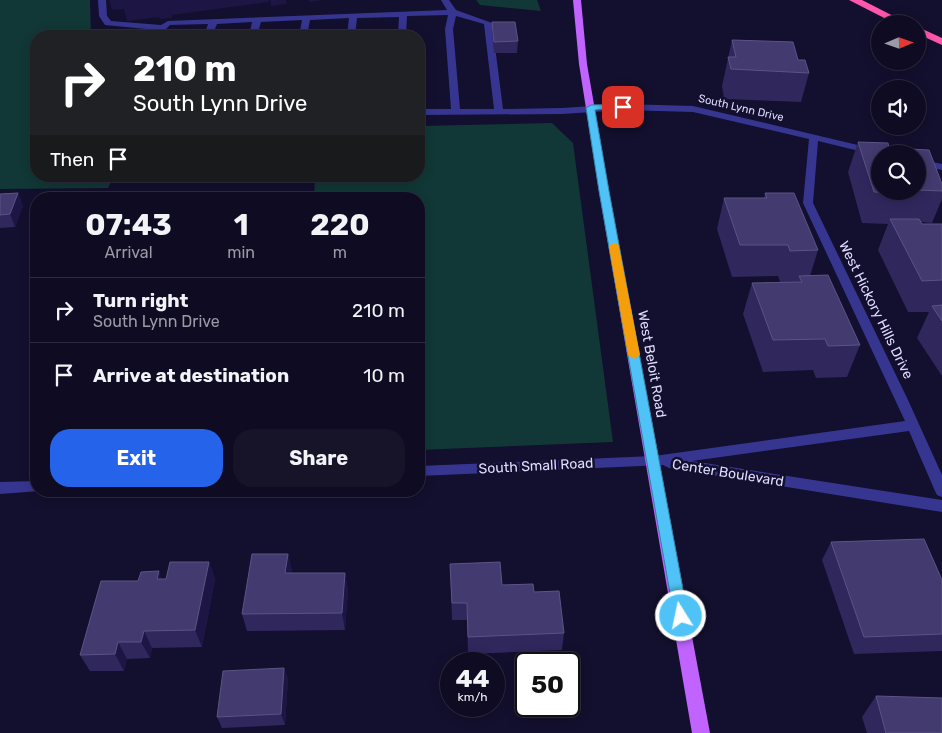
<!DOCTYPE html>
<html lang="en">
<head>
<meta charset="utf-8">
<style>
	body { margin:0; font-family:Rubik,sans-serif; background:#17142a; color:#f1f3f6; height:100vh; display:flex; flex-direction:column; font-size:19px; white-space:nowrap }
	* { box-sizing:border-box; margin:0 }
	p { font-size:16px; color:#9b9ba5 }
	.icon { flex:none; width:28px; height:28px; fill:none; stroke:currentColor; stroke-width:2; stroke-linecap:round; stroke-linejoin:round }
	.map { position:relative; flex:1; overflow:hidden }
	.side { position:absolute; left:30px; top:192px; width:395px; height:305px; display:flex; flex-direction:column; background:#0e0b22; border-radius:20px; box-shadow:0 2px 12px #0003,0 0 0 1px #2e2b40 }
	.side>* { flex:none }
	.hud { position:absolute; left:30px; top:30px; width:395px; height:152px; border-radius:20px; box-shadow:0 2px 12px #0003,0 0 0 1px #2e2b40; background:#202124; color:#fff; overflow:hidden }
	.needle { width:32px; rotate:88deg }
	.controls { position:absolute; left:871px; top:15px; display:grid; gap:10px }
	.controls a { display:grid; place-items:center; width:55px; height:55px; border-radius:50%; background:#0e0b22; box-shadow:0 2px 12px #0003,0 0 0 1px #2e2b40; font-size:25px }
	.speed { position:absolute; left:440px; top:652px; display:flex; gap:10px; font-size:25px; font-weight:700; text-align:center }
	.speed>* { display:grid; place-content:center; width:65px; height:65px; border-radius:50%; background:#0e0b22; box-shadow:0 2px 12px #0003,0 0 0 1px #2e2b40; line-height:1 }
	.speed small { font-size:12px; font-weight:400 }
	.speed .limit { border:2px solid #111; border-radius:8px; background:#fff; color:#111 }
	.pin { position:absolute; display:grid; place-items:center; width:42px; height:42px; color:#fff; margin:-21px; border-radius:10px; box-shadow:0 2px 8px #0006 }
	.me { position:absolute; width:55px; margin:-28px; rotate:350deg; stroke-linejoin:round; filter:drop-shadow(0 0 4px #0008) }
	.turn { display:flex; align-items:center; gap:18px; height:105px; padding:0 20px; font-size:22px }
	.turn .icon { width:65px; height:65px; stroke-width:2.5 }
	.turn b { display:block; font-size:35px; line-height:42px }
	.then { display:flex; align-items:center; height:48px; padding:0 20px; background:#0003; gap:10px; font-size:19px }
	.eta { display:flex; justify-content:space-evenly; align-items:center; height:85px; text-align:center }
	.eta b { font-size:30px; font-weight:700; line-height:35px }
	.action { display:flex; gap:10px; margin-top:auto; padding:10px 20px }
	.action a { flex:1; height:58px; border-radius:20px; background:#2563eb; color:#fff; font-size:20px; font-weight:700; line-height:58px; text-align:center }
	.action a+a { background:#17142a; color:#f1f3f6 }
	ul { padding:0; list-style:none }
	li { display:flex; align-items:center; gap:15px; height:65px; padding:0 20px; border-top:1px solid #2e2b40 }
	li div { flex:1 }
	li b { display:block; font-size:19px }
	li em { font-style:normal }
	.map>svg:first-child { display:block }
	.green { fill:#113836 }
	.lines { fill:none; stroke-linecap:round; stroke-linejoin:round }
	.minor { fill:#363691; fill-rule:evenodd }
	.major { fill:#c063ff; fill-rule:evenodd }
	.highway { fill:#ff57ad; fill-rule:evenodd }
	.wall { fill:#30275d; fill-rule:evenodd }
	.shaded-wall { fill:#1d1543 }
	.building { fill:#433a6f; stroke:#5b5485 }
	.route { fill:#4fc3f7; stroke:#337fa1 }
	.slow { fill:#f59e0b }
	.labels { text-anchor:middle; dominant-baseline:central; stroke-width:5; stroke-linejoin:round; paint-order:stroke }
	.far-street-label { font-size:11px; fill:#dfdcff; stroke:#130f2e }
	.street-label { font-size:14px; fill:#dfdcff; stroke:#130f2e }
</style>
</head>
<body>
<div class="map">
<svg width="942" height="733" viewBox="0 0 942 733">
	<rect width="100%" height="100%" fill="#130f2e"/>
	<g class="green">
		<polygon points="0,0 90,0 91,36 36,36 36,176 114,176 108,188 0,189"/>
		<polygon points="476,0 537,0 541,11 480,5"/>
		<polygon points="552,123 573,143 613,442 419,450 419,199 314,199 315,176 419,176 419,126"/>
	</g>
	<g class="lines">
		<g class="minor">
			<path d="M98 0H106L107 16 111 21 161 25 168 21 447 10 441 0H449L456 10 492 23 503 109 562 108 623 104 693 106 887 152 889 154H880V156L818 141 813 203 908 400 942 475V497L937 495 935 491 909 431 692 461 942 500V512L669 468 663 465 419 476V466L654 456 905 421 803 203 809 139 693 112 623 110 562 114 419 115V109H451L445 29 448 15 407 16 406 36H398L399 17 357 18 355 36H347L349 18 310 20 307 36H299L302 20 261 22 257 36H249L252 22 217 24 212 36H204L208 24 170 25 159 36H150L156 30 105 25 99 16ZM456 16 484 24 494 109H460L453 29Z"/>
			<polygon points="918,159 942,164 942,170 918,165"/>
			<polygon points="36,481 36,491 40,491 0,494 0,482"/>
		</g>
		<polygon class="major" points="573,0 581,0 587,64 609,191 710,733 692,733 599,191 579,64"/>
		<g class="highway">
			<polygon points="849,0 862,0 909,24 896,24"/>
			<polygon points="918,27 942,38 942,45 918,34"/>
		</g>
	</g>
	<g class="wall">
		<polygon points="492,22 518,41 517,53 494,53 492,33"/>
		<polygon points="732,40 798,60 809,73 801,102 724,99 722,86"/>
		<path d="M858 142 888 143 889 148 929 150 942 184V199L932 223 921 222 922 224H942V376L917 338 929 312H908L878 250 888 224 862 223 848 172ZM880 154H918V191H880Z"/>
		<polygon points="167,176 207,176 207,177 168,179"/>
		<polygon points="18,193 23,206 15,227 0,228 0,194"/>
		<polygon points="765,193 818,250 810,276 860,345 847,377 816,378 813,370 763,372 743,314 752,283 780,282 778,276 732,277 717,229 724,198 764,198"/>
		<polygon points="831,542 942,580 942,651 854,654 822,560"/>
		<polygon points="288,554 292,571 292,573 345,573 348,590 345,630 247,631 242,614"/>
		<polygon points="209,562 215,579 202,647 152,648 150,658 127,659 124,671 90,671 80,655 138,581 166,579"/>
		<polygon points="450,564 502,585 534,592 564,633 562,650 468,654 467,620 452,620"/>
		<polygon points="284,668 288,679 285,725 222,728 217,717"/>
		<polygon points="876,696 942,733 867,733 862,717"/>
	</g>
	<g class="shaded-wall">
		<polygon points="109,0 269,0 269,2 172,15 172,18 160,19 159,17 127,21 124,9 112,10"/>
		<polygon points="270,0 288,0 286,0 287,4 271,6"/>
		<polygon points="309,0 323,0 309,2"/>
		<polygon points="18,193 23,206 15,227 10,214"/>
		<polygon points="288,554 292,571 289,591 285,573"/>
		<polygon points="209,562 215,579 202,647 195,630"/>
		<polygon points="159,571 166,589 157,579"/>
		<polygon points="345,573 348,590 345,630 342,613"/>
		<polygon points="144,631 152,648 150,658 141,642"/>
		<polygon points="118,642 127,659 124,671 115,654"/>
		<polygon points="284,668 288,679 285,725 281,714"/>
	</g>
	<g class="building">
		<polygon points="492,22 515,22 518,41 494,42"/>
		<polygon points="732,40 793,42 798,60 805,60 809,73 731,69 728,57 736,57"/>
		<polygon points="858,142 888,143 889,148 929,150 942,184 942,191 918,190 918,154 880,154 880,191 901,191 902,193 874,192"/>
		<polygon points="18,193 10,214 0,215 0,194"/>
		<polygon points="765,193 794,193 818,250 790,251 788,245 740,245 724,198 767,198"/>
		<polygon points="890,219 919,219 922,224 942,224 942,280 922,281"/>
		<polygon points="828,275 860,345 828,346 825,339 773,340 752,283 802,282 799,276"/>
		<polygon points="942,305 942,321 932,306"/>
		<polygon points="924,539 942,580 942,634 864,637 831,542"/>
		<polygon points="252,554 288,554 285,573 345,573 342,613 242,614"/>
		<polygon points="170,562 209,562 195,630 144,631 141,642 118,642 115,654 80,655 101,581 138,581 141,572 159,571 157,579 166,579"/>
		<polygon points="500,562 502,585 533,584 534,592 559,591 564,633 468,637 467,603 452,603 450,564"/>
		<polygon points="284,668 281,714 217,717 223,671"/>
		<polygon points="876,696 942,698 942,733 886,733"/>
	</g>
	<polygon class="route" points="623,104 626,105 626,108 595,110 609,191 688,616 686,621 681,623 676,621 674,616 599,191 586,108 591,105"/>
	<polygon class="slow" points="611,244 618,244 619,247 640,355 634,359 628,355 609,247"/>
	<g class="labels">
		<g class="far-street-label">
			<text transform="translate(741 108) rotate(13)">South Lynn Drive</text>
		</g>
		<g class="street-label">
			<text transform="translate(876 310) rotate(64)">West Hickory Hills Drive</text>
			<text transform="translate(652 364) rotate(80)">West Beloit Road</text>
			<text transform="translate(536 466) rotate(-3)">South Small Road</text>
			<text transform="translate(728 473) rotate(9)">Center Boulevard</text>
		</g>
	</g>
</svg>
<div class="controls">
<a><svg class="needle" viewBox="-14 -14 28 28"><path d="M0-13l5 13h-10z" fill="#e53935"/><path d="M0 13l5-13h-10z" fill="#9b9ba5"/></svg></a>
<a><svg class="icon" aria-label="sound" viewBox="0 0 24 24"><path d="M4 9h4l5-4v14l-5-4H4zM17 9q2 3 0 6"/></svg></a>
<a><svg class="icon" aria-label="search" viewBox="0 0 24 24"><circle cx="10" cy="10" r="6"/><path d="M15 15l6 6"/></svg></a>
</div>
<div class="speed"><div>44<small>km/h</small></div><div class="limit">50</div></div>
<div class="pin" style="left:623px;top:107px;background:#d93025"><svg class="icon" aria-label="arrive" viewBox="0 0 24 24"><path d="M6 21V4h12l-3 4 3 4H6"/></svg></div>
<svg class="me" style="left:681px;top:616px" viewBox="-20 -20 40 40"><circle r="17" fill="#4fc3f7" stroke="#fff" stroke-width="3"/><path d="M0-11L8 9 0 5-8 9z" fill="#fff"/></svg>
<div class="hud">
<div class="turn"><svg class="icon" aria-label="right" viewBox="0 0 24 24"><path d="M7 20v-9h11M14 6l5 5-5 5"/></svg><div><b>210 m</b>South Lynn Drive</div></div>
<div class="then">Then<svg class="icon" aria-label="arrive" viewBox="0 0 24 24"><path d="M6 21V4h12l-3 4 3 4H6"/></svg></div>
</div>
<section class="side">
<div class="eta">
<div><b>07:43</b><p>Arrival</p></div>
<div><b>1</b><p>min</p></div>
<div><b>220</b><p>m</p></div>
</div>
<ul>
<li><svg class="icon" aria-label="right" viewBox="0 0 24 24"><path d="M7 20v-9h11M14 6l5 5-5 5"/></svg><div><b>Turn right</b><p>South Lynn Drive</p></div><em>210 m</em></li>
<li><svg class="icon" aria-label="arrive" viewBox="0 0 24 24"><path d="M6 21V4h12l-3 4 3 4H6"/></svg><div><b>Arrive at destination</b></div><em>10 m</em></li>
</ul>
<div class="action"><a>Exit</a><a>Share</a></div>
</section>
</div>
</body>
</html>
